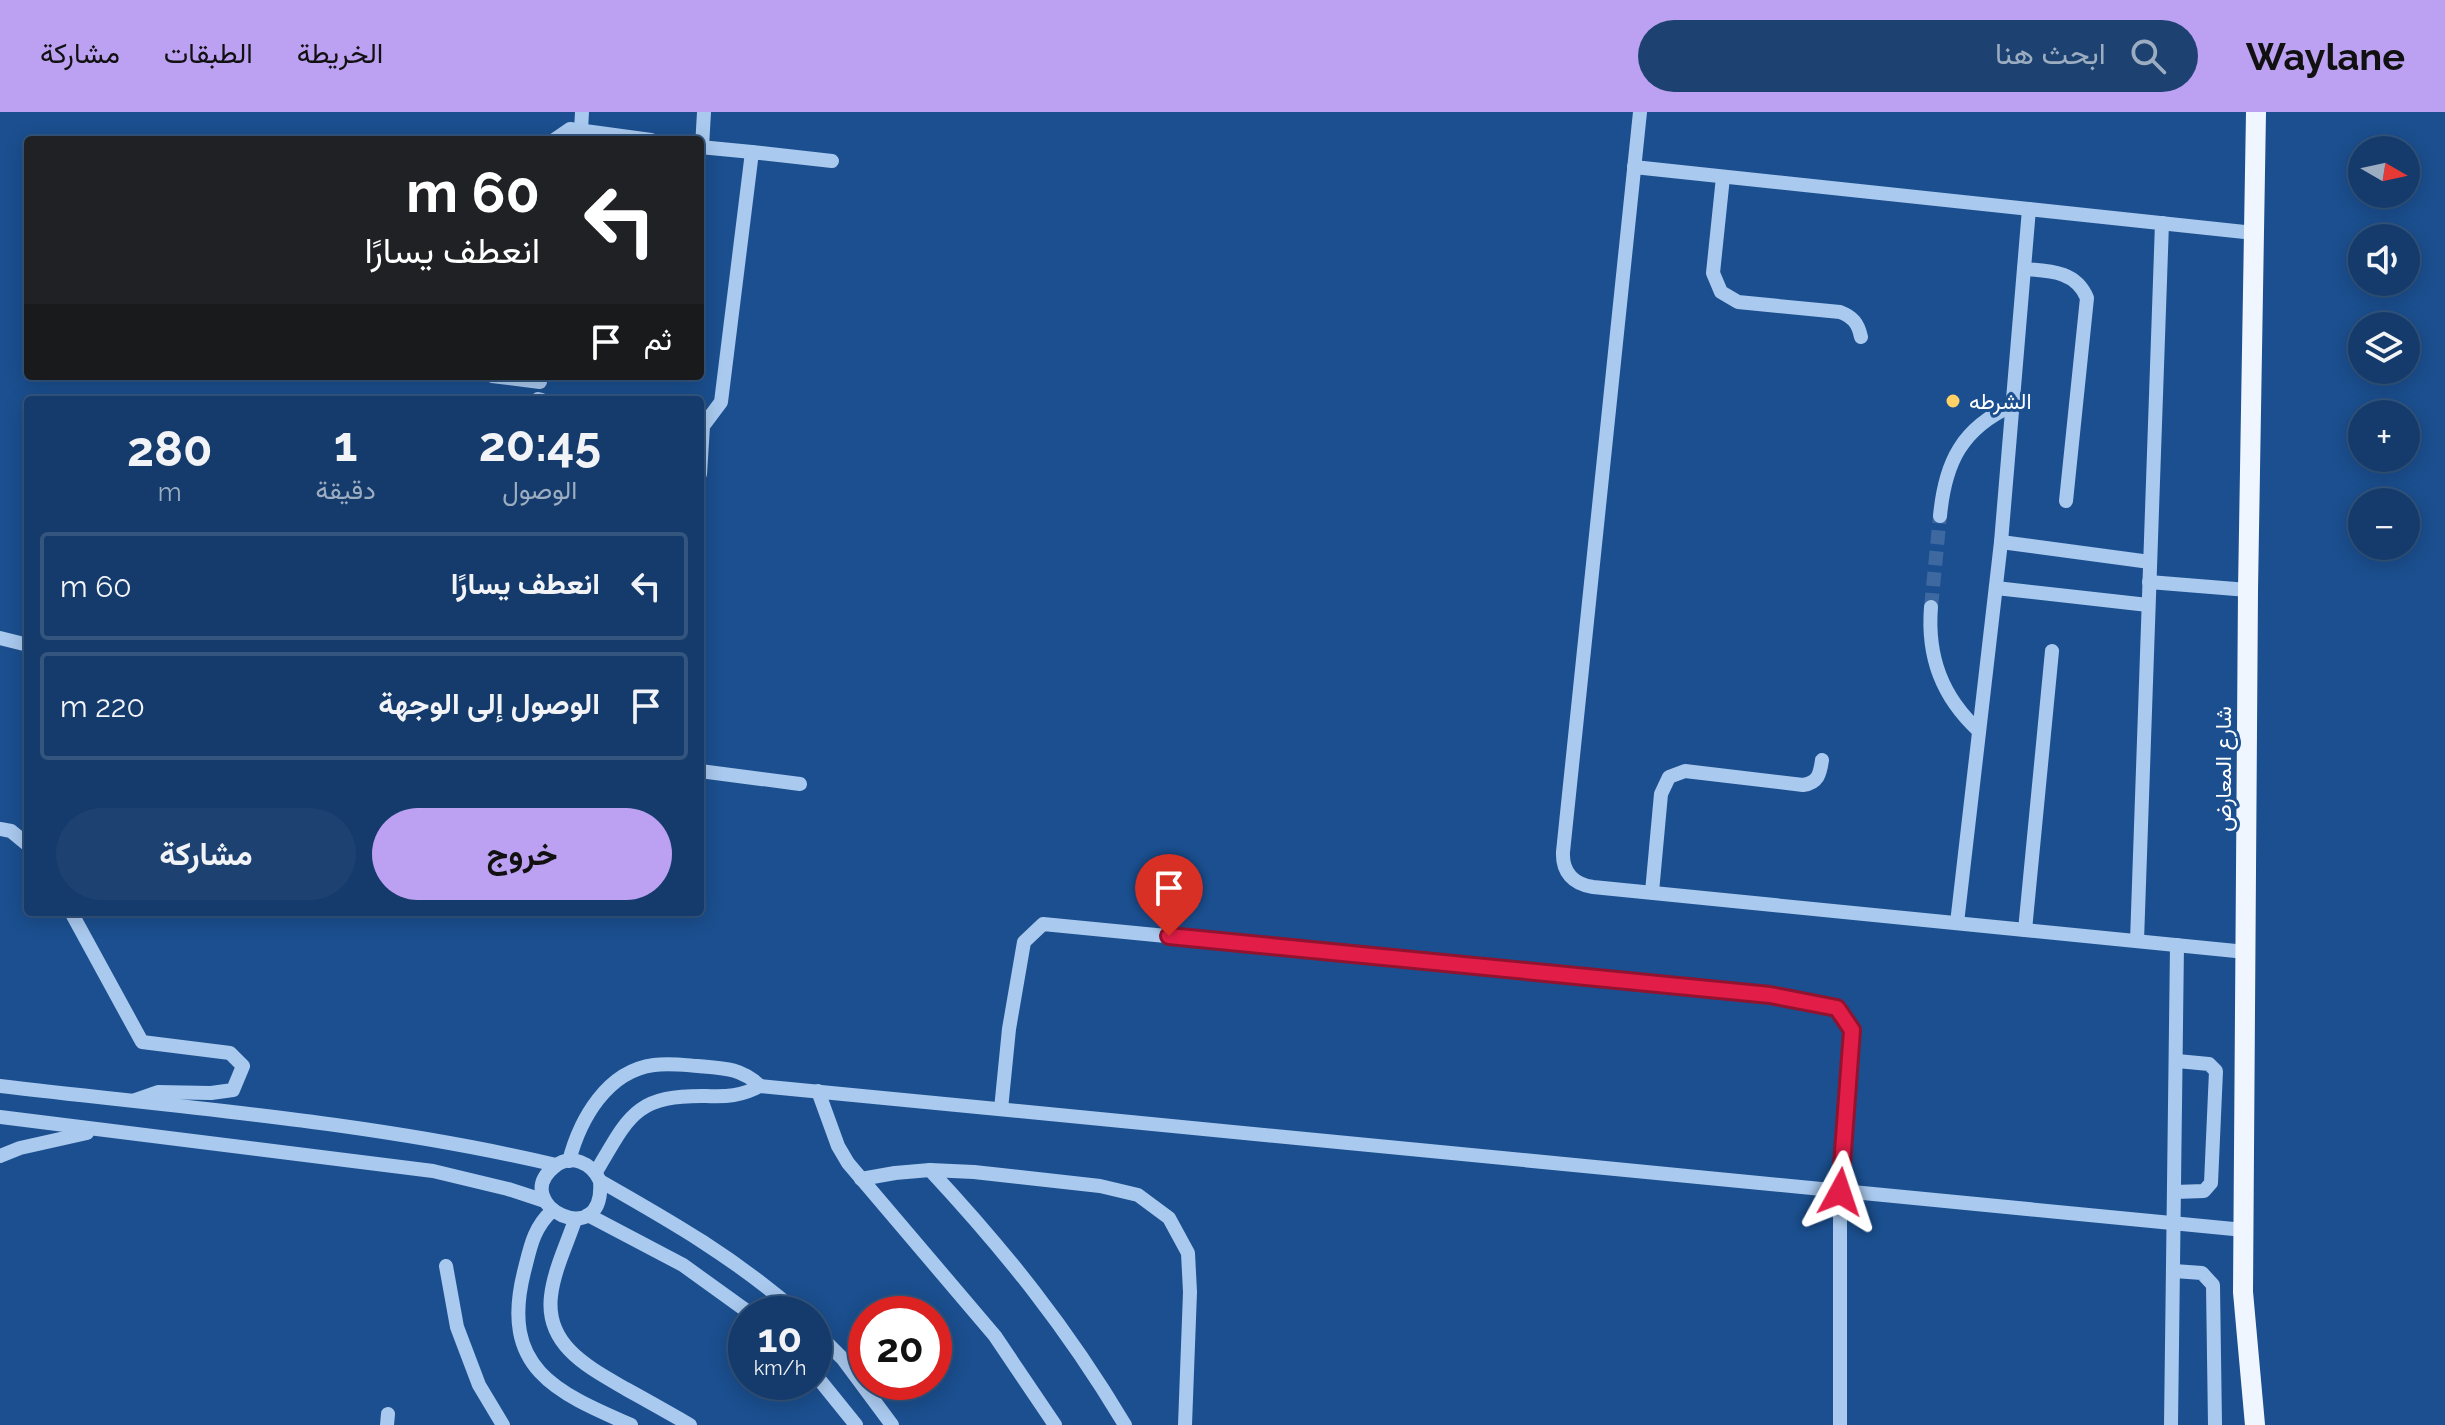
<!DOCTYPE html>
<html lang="ar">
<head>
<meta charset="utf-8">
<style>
	body { margin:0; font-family:Raleway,Vazirmatn,sans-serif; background:#1d4271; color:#f1f3f6; direction:rtl; height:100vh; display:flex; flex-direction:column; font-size:30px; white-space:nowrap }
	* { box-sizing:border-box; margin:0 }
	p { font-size:26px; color:#9dadc1 }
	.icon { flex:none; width:44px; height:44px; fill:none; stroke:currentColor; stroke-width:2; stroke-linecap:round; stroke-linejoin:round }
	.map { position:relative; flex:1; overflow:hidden; direction:ltr }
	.details { position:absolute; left:24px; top:284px; width:680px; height:520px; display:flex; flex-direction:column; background:#143b6b; border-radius:8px; box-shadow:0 4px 20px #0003,0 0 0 2px #33557e; direction:rtl }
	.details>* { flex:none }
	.guide { position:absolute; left:24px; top:24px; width:680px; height:244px; border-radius:8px; box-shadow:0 4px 20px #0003,0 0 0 2px #33557e; direction:rtl; background:#202124; color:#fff; overflow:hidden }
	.needle { width:52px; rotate:99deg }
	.fabs { position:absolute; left:2348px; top:24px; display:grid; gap:16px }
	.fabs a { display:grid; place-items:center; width:72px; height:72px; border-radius:50%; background:#143b6b; box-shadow:0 4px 20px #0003,0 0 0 2px #33557e; font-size:40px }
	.speed { position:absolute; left:728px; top:1184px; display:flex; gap:16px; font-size:40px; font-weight:700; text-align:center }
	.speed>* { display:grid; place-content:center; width:104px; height:104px; border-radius:50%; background:#143b6b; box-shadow:0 4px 20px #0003,0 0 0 2px #33557e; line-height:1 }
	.speed small { font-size:20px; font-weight:400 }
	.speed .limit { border:12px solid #d22; background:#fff; color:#111 }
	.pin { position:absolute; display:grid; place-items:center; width:68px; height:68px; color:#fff; margin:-82px -34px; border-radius:50% 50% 50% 0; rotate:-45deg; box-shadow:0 0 8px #0007 }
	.pin .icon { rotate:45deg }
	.me { position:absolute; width:88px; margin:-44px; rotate:5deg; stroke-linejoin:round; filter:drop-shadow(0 0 6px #0008) }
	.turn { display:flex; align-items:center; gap:28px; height:168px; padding:0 32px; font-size:36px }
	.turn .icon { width:104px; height:104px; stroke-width:2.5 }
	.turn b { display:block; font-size:56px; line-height:68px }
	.then { display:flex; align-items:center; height:76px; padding:0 32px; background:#0003; gap:16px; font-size:30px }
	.eta { display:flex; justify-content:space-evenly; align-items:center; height:136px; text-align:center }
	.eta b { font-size:48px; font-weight:700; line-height:56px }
	.action { display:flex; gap:16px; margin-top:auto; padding:16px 32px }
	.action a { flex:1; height:92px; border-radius:48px; background:#bca0f2; color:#111; font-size:32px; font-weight:700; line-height:92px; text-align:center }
	.action a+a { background:#1d4271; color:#f1f3f6 }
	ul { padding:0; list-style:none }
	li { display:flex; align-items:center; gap:24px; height:108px; margin:0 16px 12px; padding:0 16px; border:4px solid #33557e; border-radius:8px }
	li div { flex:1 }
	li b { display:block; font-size:30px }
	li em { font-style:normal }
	header { display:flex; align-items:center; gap:48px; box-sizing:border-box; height:112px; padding:0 40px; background:#bca0f2; color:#111 }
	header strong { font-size:38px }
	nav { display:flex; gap:44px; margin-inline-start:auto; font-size:28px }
	.search { width:560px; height:72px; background:#1d4271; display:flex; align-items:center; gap:20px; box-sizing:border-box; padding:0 28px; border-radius:44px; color:#9dadc1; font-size:30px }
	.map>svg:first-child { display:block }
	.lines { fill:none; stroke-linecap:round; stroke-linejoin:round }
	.minor-tunnel { stroke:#3d69a0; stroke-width:14; stroke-dasharray:14 7; stroke-linecap:butt }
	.minor { stroke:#a9c9ee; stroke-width:14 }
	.major { stroke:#f0f6ff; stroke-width:20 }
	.route-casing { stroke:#92132f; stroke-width:20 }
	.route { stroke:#e11d48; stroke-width:14 }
	.poi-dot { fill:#ffd166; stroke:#1b4f8f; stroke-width:3 }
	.labels { text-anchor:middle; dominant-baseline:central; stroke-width:6; stroke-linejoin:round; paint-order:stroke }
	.poi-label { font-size:22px; fill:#fff; stroke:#1b4f8f; text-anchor:start }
	.street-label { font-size:22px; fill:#fff; stroke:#1b4f8f }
</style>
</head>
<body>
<header>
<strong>Waylane</strong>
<div class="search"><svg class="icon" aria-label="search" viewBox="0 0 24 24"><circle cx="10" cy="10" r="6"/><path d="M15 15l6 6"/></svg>ابحث هنا</div>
<nav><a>الخريطة</a><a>الطبقات</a><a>مشاركة</a></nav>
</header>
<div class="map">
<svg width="2445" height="1313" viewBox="0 0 2445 1313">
	<rect width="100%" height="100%" fill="#1b4f8f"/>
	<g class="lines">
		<polyline class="minor-tunnel" points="1931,495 1940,404"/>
		<g class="minor">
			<path d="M1640 0 1563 740C1562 760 1573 772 1593 775L2246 840"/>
			<polyline points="581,19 582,0"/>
			<polyline points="554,28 570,17 651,28"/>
			<polyline points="700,35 752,40"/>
			<polyline points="702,35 704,0"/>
			<polyline points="1634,55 2254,121"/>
			<path d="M1723 65 1713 161 1721 180 1738 190 1840 200C1853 205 1858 211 1861 225"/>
			<path d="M2024 157C2050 159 2076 159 2087 186L2066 389"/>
			<polyline points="492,264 540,270"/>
			<polyline points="538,287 542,288"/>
			<polyline points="700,362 703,314 721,290 752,40 832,49"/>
			<path d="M1940 404C1945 350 1962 316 2013 293"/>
			<polyline points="2001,430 2150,450"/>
			<polyline points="2149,470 2248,478"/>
			<polyline points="1996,476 2148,493"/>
			<path d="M1931 495C1927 545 1942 585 1979 619"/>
			<polyline points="0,526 28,533"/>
			<polyline points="700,659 800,672"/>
			<polyline points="0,717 11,719 28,733"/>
			<path d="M1652 780 1661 682 1669 665 1685 659 1803 673C1818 671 1820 662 1822 648"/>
			<polyline points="71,800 142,930 230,941 243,954 233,978 211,981 158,980 135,988"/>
			<polyline points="1957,811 2001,430 2029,97"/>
			<polyline points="2025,818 2052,539"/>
			<polyline points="2137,829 2162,111"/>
			<path d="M0 974C185 996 374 1010 556 1053"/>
			<polyline points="818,979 838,1034 848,1051 995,1224 1055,1313"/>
			<polyline points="1001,997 1009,917 1024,830 1043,812 1770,883 1837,896 1852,918 1840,1080 1840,1313"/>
			<polyline points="0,1005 433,1059 508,1077 545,1089"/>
			<polyline points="0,1044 20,1036 87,1021"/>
			<path d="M569 1049C580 1007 607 959 654 953 669 951 684 953 698 954 723 956 741 956 760 974"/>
			<path d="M930 1058C1007 1141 1067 1216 1125 1313"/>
			<path d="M596 1060C629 1004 635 983 706 984 726 985 742 984 760 974L2244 1118"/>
			<polyline points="861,1067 895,1061 930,1058 974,1060 1100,1074 1138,1083 1169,1106 1188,1141 1190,1180 1185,1313"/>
			<path d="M600 1069C606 1142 508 1092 554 1055 571 1041 592 1051 600 1069 674 1111 735 1146 799 1202"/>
			<polyline points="2175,1080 2204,1079 2211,1071 2216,959 2209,952 2177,949"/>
			<path d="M552 1099C533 1116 530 1137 524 1160 500 1256 555 1280 631 1313"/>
			<polyline points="588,1103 683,1153 751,1202"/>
			<path d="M575 1108C567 1132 554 1158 551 1184 545 1234 590 1256 626 1277 648 1289 669 1301 690 1313"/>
			<polyline points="446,1154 457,1215 479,1273 503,1313"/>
			<polyline points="2174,1159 2202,1161 2213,1173 2215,1313"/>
			<polyline points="814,1218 843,1247 892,1313"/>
			<polyline points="814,1261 856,1313"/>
			<polyline points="387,1313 388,1302"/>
			<polyline points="2171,1313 2177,833"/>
		</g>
		<polyline class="major" points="2255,1313 2243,1180 2248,478 2256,0"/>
	</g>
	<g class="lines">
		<defs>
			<polyline id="route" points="1169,824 1770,883 1837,896 1852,918 1840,1080"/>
		</defs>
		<use href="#route" class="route-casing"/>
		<use href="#route" class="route"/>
	</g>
	<circle class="poi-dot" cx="1953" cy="289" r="8"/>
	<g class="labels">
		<g class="poi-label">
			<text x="1969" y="289">الشرطه</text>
		</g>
		<g class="street-label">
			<text transform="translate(2223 657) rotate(-90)">شارع المعارض</text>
		</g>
	</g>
</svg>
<div class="fabs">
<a><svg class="needle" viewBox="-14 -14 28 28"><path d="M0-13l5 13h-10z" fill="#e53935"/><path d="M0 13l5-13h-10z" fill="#9dadc1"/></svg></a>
<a><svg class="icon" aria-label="sound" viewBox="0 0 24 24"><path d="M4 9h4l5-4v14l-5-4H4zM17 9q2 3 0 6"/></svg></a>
<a><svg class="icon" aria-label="layers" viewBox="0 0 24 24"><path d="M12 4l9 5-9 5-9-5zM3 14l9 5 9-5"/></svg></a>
<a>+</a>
<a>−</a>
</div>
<div class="speed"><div>10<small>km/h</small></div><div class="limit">20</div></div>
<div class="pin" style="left:1169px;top:824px;background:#d93025"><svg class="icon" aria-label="arrive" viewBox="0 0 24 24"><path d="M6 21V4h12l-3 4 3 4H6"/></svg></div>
<svg class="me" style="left:1840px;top:1080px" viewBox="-20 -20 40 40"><path d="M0-17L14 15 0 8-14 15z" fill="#e11d48" stroke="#fff" stroke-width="4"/></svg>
<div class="guide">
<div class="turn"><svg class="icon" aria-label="left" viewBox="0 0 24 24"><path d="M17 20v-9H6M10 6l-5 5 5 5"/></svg><div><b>60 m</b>انعطف يسارًا</div></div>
<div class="then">ثم<svg class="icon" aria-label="arrive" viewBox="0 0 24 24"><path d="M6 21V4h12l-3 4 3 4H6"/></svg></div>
</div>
<section class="details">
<div class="eta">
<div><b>20:45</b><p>الوصول</p></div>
<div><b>1</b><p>دقيقة</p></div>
<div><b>280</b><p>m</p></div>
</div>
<ul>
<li><svg class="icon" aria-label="left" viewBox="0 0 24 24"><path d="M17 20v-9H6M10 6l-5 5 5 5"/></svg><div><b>انعطف يسارًا</b></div><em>60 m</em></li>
<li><svg class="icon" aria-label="arrive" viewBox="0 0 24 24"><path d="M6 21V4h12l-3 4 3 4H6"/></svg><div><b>الوصول إلى الوجهة</b></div><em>220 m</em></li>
</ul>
<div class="action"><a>خروج</a><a>مشاركة</a></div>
</section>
</div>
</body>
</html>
